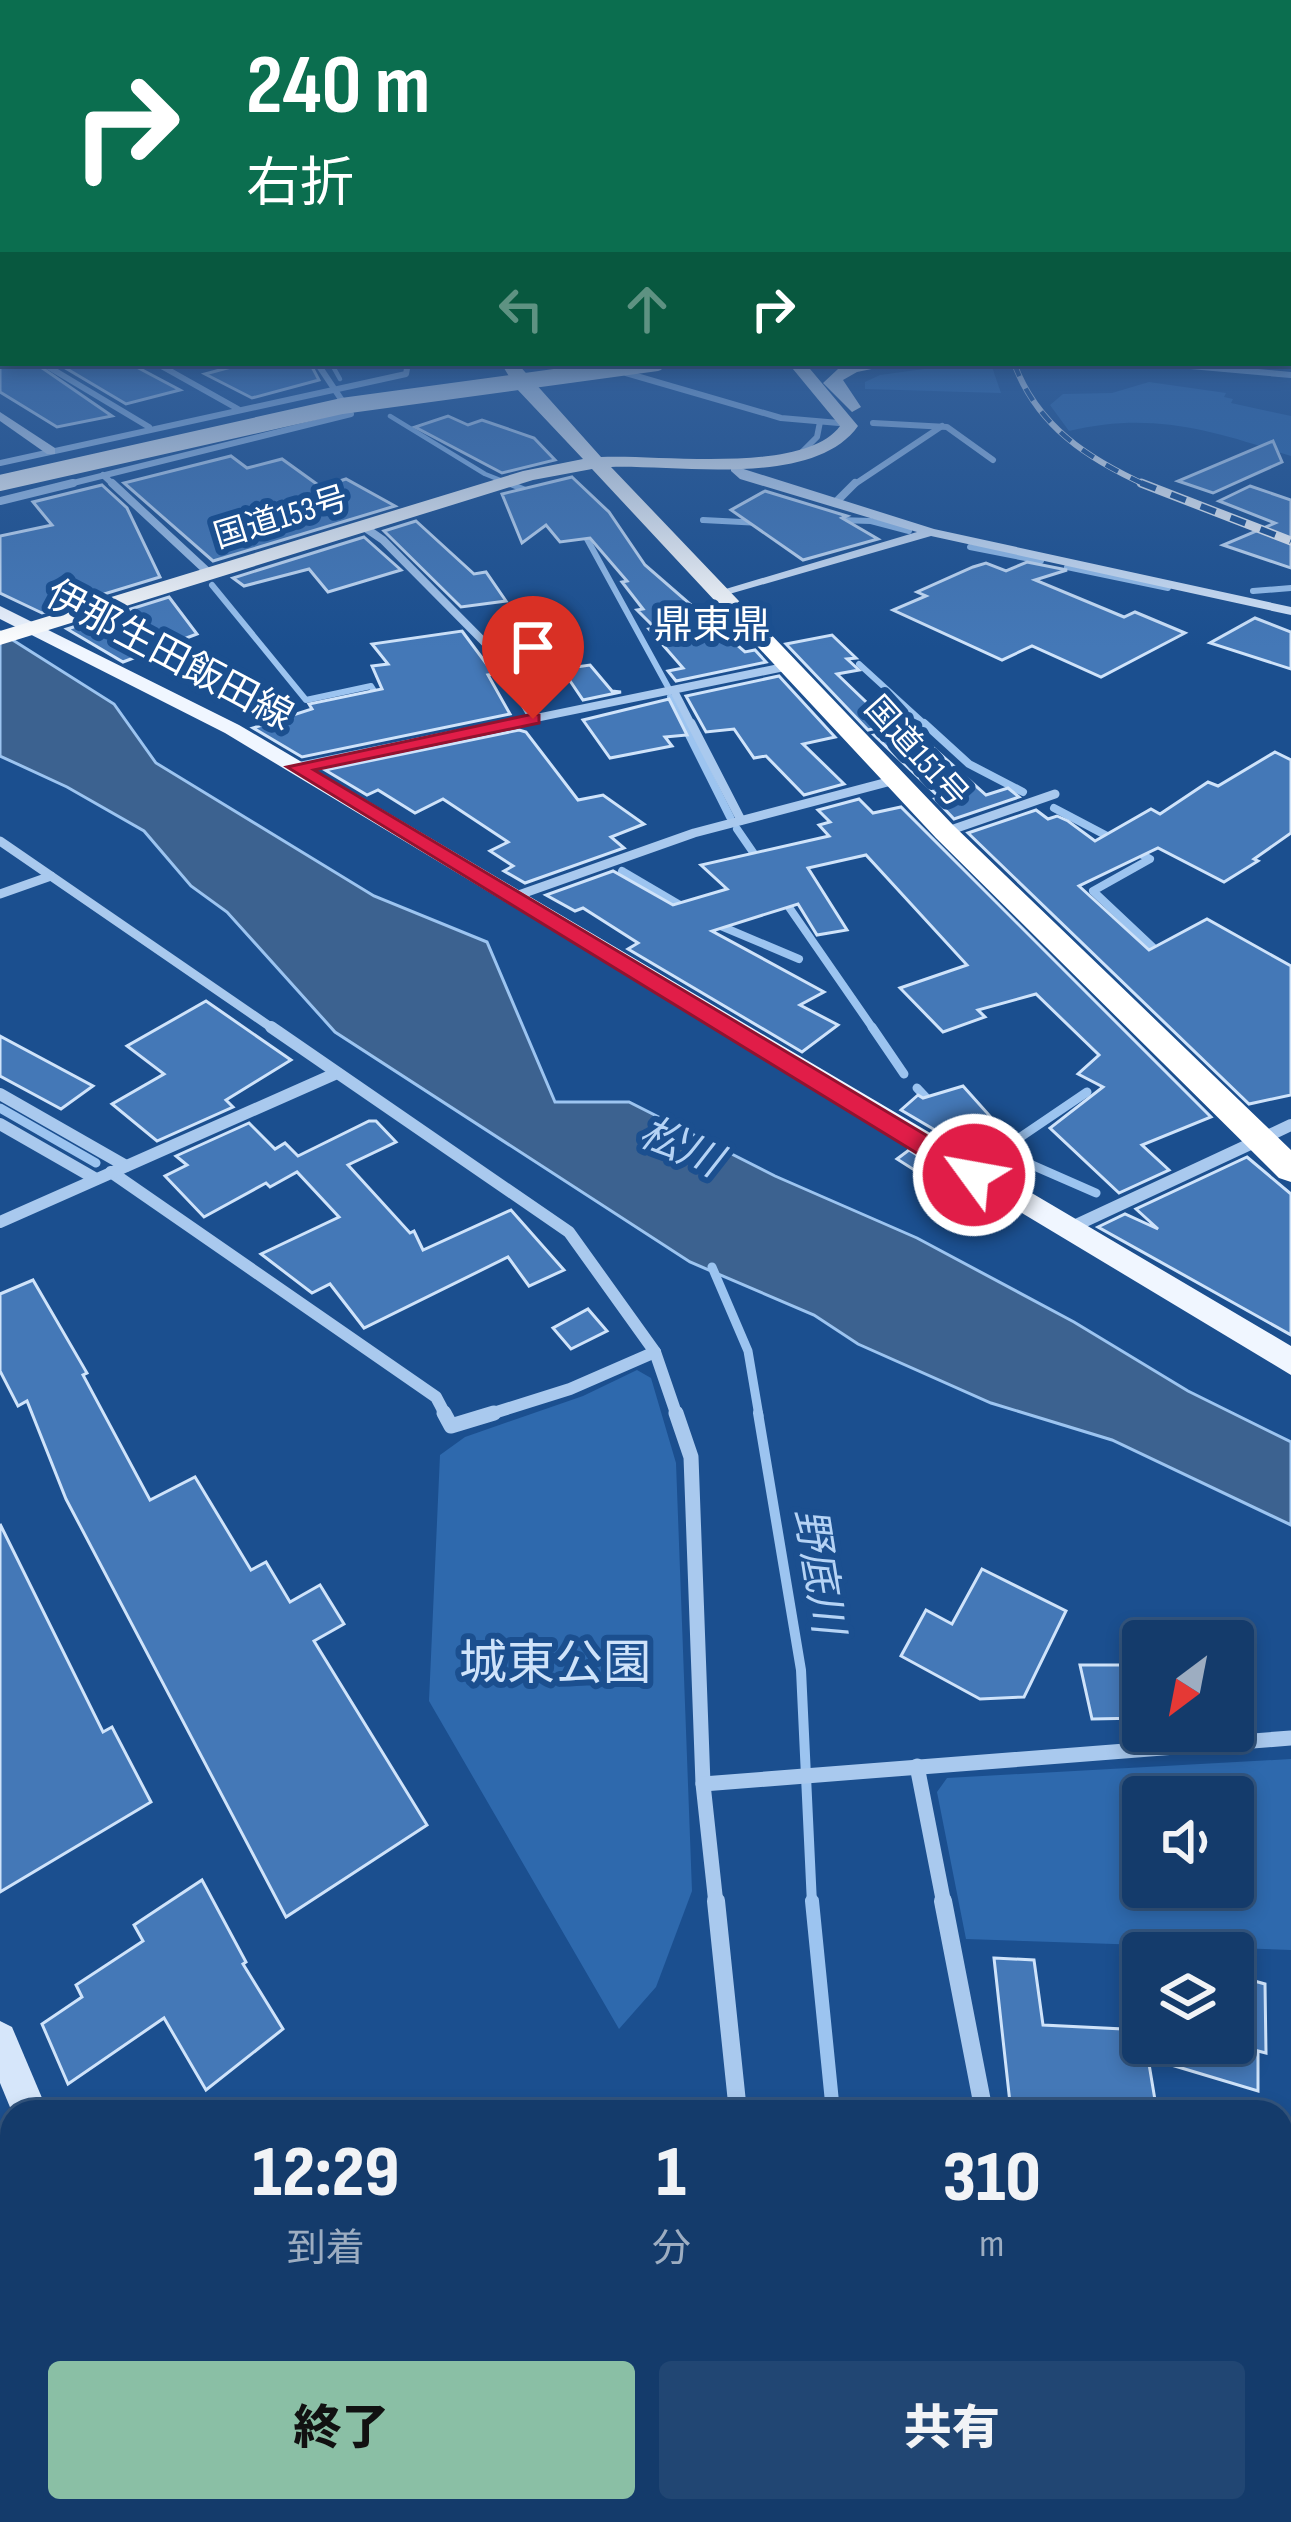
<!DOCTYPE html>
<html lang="ja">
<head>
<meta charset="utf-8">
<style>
	body { margin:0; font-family:"Sofia Sans Condensed","Noto Sans JP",sans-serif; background:#214673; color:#f1f3f6; height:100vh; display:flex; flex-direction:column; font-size:45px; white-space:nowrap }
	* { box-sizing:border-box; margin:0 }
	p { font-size:39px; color:#9dadc1 }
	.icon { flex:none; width:66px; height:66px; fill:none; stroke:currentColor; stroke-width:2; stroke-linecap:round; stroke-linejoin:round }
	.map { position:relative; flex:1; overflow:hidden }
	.sheet { position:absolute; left:0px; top:2100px; width:1293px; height:423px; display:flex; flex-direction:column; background:#143b6b; border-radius:36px 36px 0 0; box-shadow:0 6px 18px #0003,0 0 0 3px #33557e }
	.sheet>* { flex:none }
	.banner { position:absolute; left:0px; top:0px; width:1293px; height:366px; box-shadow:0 6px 18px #0003,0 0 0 3px #33557e; background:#0b6e4f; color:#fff; overflow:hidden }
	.needle { width:78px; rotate:212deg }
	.fabs { position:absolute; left:1122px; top:1620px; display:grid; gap:24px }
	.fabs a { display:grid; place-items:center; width:132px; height:132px; border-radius:12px; background:#143b6b; box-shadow:0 6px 18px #0003,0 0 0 3px #33557e; font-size:60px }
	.pin { position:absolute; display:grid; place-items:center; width:102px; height:102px; color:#fff; margin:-123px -51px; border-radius:50% 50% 50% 0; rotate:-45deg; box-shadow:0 0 12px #0007 }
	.pin .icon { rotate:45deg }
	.me { position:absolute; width:132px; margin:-66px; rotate:302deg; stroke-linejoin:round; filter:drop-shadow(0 0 9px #0008) }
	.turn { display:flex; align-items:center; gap:42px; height:252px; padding:0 48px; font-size:54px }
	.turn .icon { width:156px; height:156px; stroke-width:2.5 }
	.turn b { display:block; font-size:84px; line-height:102px }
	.lanes { display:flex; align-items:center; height:114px; padding:0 48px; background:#0003; justify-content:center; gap:60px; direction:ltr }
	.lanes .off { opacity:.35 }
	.eta { display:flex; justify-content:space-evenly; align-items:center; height:204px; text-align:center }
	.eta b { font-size:72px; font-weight:800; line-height:84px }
	.action { display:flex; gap:24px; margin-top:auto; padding:24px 48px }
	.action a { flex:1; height:138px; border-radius:12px; background:#8abfa5; color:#111; font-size:48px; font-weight:800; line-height:138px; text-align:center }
	.action a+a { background:#214673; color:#f1f3f6 }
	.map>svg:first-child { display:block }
	.green { fill:#2e69ad; fill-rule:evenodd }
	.water { fill:#3c6290; stroke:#9cc4f0; stroke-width:3 }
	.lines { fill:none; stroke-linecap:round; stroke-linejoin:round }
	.stream-far5 { stroke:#9cc4f0; stroke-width:4.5 }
	.stream-far4 { stroke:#9cc4f0; stroke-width:6 }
	.stream-far3 { stroke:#9cc4f0; stroke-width:8 }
	.stream-far2 { stroke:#9cc4f0; stroke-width:9 }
	.stream-far1 { stroke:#9cc4f0; stroke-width:10 }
	.stream { stroke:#9cc4f0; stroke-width:14 }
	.building { fill:#4478b7; stroke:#cfe3fa; stroke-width:3 }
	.street-far5 { stroke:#a9c9ee; stroke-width:6 }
	.street-far4 { stroke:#a9c9ee; stroke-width:8 }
	.street-far3 { stroke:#a9c9ee; stroke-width:9 }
	.street-far2 { stroke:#a9c9ee; stroke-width:12 }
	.street-far1 { stroke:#a9c9ee; stroke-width:15 }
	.street { stroke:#a9c9ee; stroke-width:18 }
	.secondary { fill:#d6e6fa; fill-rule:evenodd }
	.primary { fill:#f0f6ff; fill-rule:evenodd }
	.highway { fill:#fff; fill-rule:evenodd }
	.rail-far1-casing { stroke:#fff; stroke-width:6 }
	.rail-casing { stroke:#fff; stroke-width:9 }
	.rail-far1 { stroke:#1b4f8f; stroke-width:4.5; stroke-dasharray:14; stroke-linecap:butt }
	.rail { stroke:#1b4f8f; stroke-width:6; stroke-dasharray:16; stroke-linecap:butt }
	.highway-bridge { stroke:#fff; stroke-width:16 }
	.route { fill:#e11d48; stroke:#92132f; stroke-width:3 }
	.labels { text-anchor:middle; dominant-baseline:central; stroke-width:12; stroke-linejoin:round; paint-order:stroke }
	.far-street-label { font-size:33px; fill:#fff; stroke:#1b4f8f }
	.far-quarter-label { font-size:39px; fill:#fff; stroke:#1b4f8f }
	.street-label { font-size:39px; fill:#fff; stroke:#1b4f8f }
	.water-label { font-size:42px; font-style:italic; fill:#b5d3f5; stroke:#1b4f8f }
	.near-park-label { font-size:48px; fill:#cfe3fa; stroke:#1b4f8f }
</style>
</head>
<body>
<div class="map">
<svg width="1291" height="2522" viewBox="0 0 1291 2522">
	<rect width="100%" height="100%" fill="#1b4f8f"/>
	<g class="green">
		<polygon points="939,367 992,367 1001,393 865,389 865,382 880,375"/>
		<path d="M1149 382 1226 393 1224 397 1233 399 1231 403 1291 416V456C1212 430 1151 411 1069 431L1050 405 1063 394 1112 393Z"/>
		<polygon points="637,1370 651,1378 676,1463 692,1891 656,1987 619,2029 429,1701 440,1455 465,1437 583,1396"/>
		<path d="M1291 1759V1950L966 1939 937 1792 947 1778ZM1143 1797H1233V1887H1143Z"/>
	</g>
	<polygon class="water" points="0,632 114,704 156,763 374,896 487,942 555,1102 629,1102 775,1176 917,1238 1074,1322 1188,1391 1291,1442 1291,1525 1112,1440 991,1403 858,1344 814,1315 690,1262 335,1032 227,912 191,886 144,831 67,787 0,756"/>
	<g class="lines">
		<g class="stream-far5">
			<polyline points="331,363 340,379"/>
			<polyline points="390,416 485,474 515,486"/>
		</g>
		<g class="stream-far4">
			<polyline points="508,483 533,493"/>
			<polyline points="703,520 761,523"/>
			<polyline points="838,520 871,521 909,531"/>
			<polyline points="581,528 668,687"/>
			<polyline points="970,547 1041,561"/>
			<polyline points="1067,567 1168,588"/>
			<polyline points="212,585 306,700 371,686 379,699"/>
			<polyline points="1253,591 1291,588"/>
			<polyline points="859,664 927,726"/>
			<polyline points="670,697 685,726"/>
		</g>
		<g class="stream-far3">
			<polyline points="683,723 730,817"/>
			<polyline points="924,723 969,764 1023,792"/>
			<polyline points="1054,808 1111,838"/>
			<polyline points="737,829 759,861"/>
			<polyline points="1137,852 1150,859 1093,891 1161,955"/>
			<polyline points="622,871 685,908"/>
			<polyline points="784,900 874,1030"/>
			<polyline points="716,924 799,959"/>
		</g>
		<g class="stream-far2">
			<polyline points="872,1027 904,1074"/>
			<polyline points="917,1088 934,1106"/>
			<polyline points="0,1108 96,1163"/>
			<polyline points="967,1129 1000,1151 1096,1193"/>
			<polyline points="1000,1151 1087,1092"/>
			<polyline points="712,1267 748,1351 759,1416"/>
		</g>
		<polyline class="stream-far1" points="758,1413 801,1670 812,1904"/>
		<g class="stream">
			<polyline points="812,1901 833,2112"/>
			<polyline points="845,2511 845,2522"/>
		</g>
	</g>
	<g class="building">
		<polygon points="0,363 35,363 112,416 57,427 0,392"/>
		<polygon points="57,363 129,363 180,390 126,404"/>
		<polygon points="246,363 310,363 319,380 252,398 205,374"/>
		<polygon points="448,416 468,425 482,420 534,438 555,460 502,473 415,427"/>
		<polygon points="1273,441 1282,462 1213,493 1178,481"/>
		<polygon points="231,456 247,468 282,459 321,487 346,479 395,506 213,561 124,483"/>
		<polygon points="572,477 609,512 645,565 745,652 755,650 766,662 676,681 668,671 683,668 649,629 655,628 637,610 643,609 622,582 627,581 590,538 560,542 546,525 522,543 502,494"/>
		<polygon points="102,485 127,508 160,577 42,613 0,593 0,536 52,525 33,502"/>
		<polygon points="1250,486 1291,500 1291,568 1223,545 1275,523 1219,501"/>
		<polygon points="765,491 847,516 842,518 878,539 803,560 731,510"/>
		<polygon points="416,521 474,574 486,572 506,601 461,607 384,531"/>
		<polygon points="364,537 401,570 328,592 309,569 244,586 233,578"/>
		<polygon points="1027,562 1067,570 1035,580 1124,617 1135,612 1185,633 1101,677 1032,646 1002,660 893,610 926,596 917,592 973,567 986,563 1006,571"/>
		<polygon points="169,597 197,634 123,662 67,629"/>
		<polygon points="1255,618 1291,632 1291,669 1210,643"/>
		<polygon points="462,631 494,674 488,675 510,714 302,757 253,728 312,709 309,704 382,689 372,666 388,664 372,644"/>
		<polygon points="832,635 856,658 847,659 859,670 837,674 890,725 868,730 786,644"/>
		<polygon points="590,665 612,691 621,692 583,700 562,669"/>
		<polygon points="779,676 835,737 803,744 844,784 804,795 766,756 754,758 734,729 706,732 686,696"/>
		<polygon points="669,699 687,735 665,737 672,746 610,758 583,720"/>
		<polygon points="909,726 986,795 1008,788 1019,797 954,819 935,799 940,798 874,735"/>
		<polygon points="519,730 526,732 578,800 603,795 644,824 611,837 624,848 525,883 504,871 513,866 490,851 508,842 443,799 415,813 378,790 367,795 325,770"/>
		<polygon points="1275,752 1291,760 1291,833 1254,859 1258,861 1224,882 1158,848 1079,886 1149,950 1207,919 1291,966 1291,1095 1249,1104 968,833 1036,810 1048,819 1057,816 1068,821 1095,841 1151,809 1160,814 1208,782 1218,786"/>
		<polygon points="859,799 873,813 901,807 1211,1117 1142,1145 1169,1170 1119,1193 1050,1128 1103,1087 1078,1074 1099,1055 1036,994 978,1010 985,1017 943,1032 900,988 967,965 866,855 808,868 847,930 817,935 798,904 712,931 824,992 800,1005 838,1025 802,1052 628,949 638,943 583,908 575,911 546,895 613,871 673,905 727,889 701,865 829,836 819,825 830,822 818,810"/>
		<polygon points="206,1001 291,1060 226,1100 233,1107 157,1141 112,1104 164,1074 127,1046"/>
		<polygon points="0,1036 93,1086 61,1109 0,1076"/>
		<polygon points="963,1086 997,1124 966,1141 986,1150 979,1156 901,1110 918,1095 923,1098"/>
		<polygon points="369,1121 376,1121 396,1142 348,1165 410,1233 414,1231 423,1250 511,1210 564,1270 529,1286 508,1257 364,1328 330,1284 312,1293 261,1254 339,1217 297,1172 270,1187 266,1183 204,1217 165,1176 187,1165 176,1156 249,1123 275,1149 285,1143 298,1156"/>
		<polygon points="909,1150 953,1177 941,1187 897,1159"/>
		<polygon points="1247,1157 1291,1194 1291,1335 1098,1227 1125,1214 1158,1229 1136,1209"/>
		<polygon points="33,1280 87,1373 83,1375 150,1500 195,1477 251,1570 266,1562 290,1602 320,1585 344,1624 314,1641 427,1825 286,1917 66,1499 27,1401 18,1406 0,1371 0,1294"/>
		<polygon points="588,1309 607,1331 571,1349 553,1328"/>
		<polygon points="0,1524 103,1732 112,1727 151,1802 0,1892"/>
		<polygon points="982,1569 1066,1611 1024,1697 980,1699 901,1656 926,1610 952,1624"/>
		<polygon points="1080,1665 1143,1665 1143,1718 1092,1719"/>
		<polygon points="202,1880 246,1962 243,1964 283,2029 206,2090 164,2018 68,2084 42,2024 82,1997 76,1985 143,1941 134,1925"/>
		<polygon points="994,1958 1034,1960 1043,2025 1143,2030 1143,2043 1233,2043 1233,1975 1265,1984 1266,2053 1258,2051 1258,2091 1148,2058 1157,2112 1011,2112"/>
	</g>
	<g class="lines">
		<g class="street-far5">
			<polyline points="42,363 149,427"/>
			<polyline points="156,363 238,409"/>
			<polyline points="1157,363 1291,375"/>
			<polyline points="626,373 781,418 839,423"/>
			<polyline points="873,423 947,427 993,460"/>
			<polyline points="797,457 817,437 820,422"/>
			<polyline points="0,463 406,374 408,363"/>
			<polyline points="103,475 115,486"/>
			<polyline points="61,486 351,414 317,363"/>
			<polyline points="852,486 942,426"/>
		</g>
		<g class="street-far4">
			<polyline points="112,483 209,573"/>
			<polyline points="0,501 73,483"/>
			<polyline points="835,503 855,483"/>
			<polyline points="364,527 383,540 494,652 533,719"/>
			<polyline points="674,691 692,726"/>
			<polyline points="497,726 789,666"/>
		</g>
		<g class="street-far3">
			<polyline points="691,723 741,820"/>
			<polyline points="297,767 511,723"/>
			<polyline points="945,832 1055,794"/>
			<polyline points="0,841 275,1030"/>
			<polyline points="0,894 51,876"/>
			<polyline points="513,897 694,833 899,779"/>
		</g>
		<g class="street-far2">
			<polyline points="271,1027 569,1232 655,1352 677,1416"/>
			<polyline points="0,1094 126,1166"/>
			<polyline points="0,1124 96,1179"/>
			<polyline points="111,1172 436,1397 446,1416"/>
			<polyline points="0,1222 337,1073"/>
			<polyline points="1072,1227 1291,1125"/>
			<polyline points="484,1416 570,1389 655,1352"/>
		</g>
		<g class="street-far1">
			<polyline points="444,1413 451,1426 494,1413"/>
			<polyline points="676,1413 691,1457 703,1784 716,1904"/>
			<polyline points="917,1766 944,1904"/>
			<polyline points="703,1784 1291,1738"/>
		</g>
		<g class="street">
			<polyline points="716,1901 738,2112"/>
			<polyline points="943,1901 984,2112"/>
			<polyline points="766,2511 766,2522"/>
			<polyline points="1046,2511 1047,2522"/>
		</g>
		<g class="secondary">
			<polygon points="0,412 55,448 55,454 47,454 0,421"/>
			<polygon points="731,465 934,529 1291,607 1291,615 931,536 719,597 719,591 917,532 740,479 731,471"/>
			<polygon points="0,2021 12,2027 48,2112 12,2112 0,2083"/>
			<polygon points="172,2511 214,2511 219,2522 177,2522"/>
		</g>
		<polygon class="primary" points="0,606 239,725 1291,1346 1291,1375 225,733 0,619"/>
		<g class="highway">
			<rect x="1290" y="344" width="1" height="10"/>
			<path d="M501 363H517L601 457C658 454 804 475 840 426L788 363H805L858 426C814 488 680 465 611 467L954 826 1291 1150V1182L1279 1178 936 838 592 469 533 480 0 645V631L523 471 583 459 516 388Z"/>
			<polygon points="854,363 901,363 857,372 843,380 861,407 852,412 823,383 838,369"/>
		</g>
		<defs>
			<path id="rail-far1" d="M1014 363C1037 426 1088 459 1148 486"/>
			<polyline id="rail" points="1141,483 1291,541"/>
		</defs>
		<use href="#rail-far1" class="rail-far1-casing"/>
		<use href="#rail" class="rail-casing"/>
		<use href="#rail-far1" class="rail-far1"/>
		<use href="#rail" class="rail"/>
		<polyline class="highway-bridge" points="0,483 342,406 657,363"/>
	</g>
	<linearGradient id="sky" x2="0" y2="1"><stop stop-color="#0f2b4f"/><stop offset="0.46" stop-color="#39639b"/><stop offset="1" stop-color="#39639b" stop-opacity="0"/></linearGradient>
	<rect width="1291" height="648" fill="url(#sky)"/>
	<polygon class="route" points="533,714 539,715 539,723 314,770 983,1169 986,1175 983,1182 964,1182 287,767"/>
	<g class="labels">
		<g class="far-street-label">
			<text transform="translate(281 518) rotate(-17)">国道153号</text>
			<text transform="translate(916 752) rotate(48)">国道151号</text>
		</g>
		<g class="far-quarter-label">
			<text x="712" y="626">鼎東鼎</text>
		</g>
		<g class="street-label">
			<text transform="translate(169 656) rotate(28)">伊那生田飯田線</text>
		</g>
		<g class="water-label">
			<text transform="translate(680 1148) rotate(24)">松川</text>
			<text transform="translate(818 1571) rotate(81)">野底川</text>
		</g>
		<g class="near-park-label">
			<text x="555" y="1664">城東公園</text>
		</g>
	</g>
</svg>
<div class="fabs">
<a><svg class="needle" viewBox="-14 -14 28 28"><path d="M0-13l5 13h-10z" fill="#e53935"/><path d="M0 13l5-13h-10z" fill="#9dadc1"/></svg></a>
<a><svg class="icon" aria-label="sound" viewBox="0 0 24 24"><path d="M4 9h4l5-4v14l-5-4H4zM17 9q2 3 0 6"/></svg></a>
<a><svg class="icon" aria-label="layers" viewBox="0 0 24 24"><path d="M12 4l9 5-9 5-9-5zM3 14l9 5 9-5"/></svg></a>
</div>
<div class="pin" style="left:533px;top:719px;background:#d93025"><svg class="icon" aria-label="arrive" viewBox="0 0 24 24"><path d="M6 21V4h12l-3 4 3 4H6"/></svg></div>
<svg class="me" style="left:974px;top:1175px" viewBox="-20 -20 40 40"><circle r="17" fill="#e11d48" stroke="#fff" stroke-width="3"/><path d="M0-11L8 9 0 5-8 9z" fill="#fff"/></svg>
<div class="banner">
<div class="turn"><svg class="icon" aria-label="right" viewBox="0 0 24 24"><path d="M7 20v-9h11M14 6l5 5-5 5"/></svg><div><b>240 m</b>右折</div></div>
<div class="lanes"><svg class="icon off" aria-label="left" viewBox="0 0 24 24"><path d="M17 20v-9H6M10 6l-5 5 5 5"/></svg><svg class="icon off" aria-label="ahead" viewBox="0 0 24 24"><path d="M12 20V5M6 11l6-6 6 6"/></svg><svg class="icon" aria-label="right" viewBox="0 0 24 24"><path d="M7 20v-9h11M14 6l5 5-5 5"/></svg></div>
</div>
<section class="sheet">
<div class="eta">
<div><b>12:29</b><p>到着</p></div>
<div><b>1</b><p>分</p></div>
<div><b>310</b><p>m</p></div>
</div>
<div class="action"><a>終了</a><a>共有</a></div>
</section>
</div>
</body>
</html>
